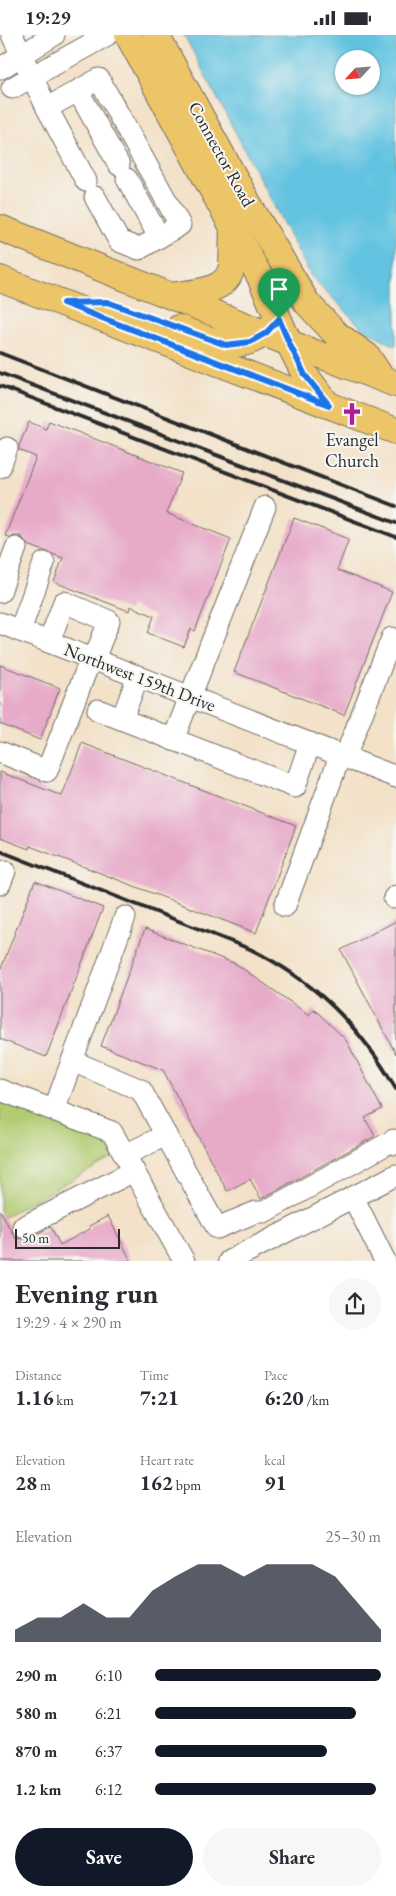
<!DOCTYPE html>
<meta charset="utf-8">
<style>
:root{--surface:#fff;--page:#f7f7f7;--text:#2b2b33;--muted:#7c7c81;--accent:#111827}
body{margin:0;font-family:"EB Garamond",serif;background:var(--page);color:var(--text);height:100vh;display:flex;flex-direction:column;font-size:19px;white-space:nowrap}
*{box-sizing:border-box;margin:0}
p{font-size:16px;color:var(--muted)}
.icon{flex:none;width:28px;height:28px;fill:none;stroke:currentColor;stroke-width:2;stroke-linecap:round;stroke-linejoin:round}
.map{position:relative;height:1226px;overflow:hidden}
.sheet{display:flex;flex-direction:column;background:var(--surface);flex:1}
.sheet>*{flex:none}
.needle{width:32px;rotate:244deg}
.tools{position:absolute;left:335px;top:15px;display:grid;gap:10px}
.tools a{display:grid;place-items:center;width:45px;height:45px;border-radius:50%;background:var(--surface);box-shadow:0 1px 4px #0004;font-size:25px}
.scale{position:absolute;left:15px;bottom:12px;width:105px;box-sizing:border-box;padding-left:5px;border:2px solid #2b2b2b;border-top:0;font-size:14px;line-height:18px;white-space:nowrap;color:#2b2b2b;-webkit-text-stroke:4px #f6f6f2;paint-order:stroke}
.pin{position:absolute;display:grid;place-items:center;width:42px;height:42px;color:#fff;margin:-51px -21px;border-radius:50% 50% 50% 0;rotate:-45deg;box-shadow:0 0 5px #0007}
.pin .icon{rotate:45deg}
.round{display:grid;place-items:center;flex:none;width:52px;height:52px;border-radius:26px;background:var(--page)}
.head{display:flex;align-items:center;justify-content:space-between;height:85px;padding:0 15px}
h1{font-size:28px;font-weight:700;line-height:38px}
.figures{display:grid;grid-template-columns:repeat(3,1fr);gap:8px;height:85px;padding:5px 15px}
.figures div{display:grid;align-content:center}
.figures b{font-size:21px;font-weight:700}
.figures small{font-size:14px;font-weight:400}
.figures p{font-size:14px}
.chart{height:140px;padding:10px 15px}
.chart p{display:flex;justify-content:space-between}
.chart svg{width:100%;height:90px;margin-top:5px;fill:var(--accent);opacity:.7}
.button{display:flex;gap:10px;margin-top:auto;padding:10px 15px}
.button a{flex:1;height:58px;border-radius:30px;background:var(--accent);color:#fff;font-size:20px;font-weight:700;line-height:58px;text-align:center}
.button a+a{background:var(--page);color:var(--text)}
ul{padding:0 15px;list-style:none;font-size:16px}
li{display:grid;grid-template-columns:80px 60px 1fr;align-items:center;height:38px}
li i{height:12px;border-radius:6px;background:var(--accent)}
.status{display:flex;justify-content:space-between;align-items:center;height:35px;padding:0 25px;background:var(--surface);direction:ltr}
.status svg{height:14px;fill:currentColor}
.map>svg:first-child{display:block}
</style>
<div class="status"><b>19:29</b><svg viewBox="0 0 49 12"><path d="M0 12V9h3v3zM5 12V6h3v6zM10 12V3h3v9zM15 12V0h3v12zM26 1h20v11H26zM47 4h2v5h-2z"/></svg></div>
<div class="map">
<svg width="396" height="1226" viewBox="0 0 396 1226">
<rect width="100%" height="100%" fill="#f6f6f2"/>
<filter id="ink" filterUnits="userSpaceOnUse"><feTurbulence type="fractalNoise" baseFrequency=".02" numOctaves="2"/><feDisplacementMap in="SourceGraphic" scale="10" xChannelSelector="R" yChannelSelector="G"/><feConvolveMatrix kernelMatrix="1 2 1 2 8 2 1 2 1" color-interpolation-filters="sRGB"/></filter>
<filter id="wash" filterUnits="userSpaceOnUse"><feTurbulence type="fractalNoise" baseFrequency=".0096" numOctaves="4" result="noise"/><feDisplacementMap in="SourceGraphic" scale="20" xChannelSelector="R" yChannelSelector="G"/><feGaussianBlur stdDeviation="1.12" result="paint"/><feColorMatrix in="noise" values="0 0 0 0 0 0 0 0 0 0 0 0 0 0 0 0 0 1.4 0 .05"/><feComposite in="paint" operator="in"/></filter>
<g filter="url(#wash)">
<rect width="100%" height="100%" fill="#f3e1c8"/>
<path fill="#b2cc72" stroke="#6e7c4e" d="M0,1067L104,1105L114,1122L0,1184Z"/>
<path fill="#62c3e0" stroke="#467786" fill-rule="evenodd" d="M184,0H396V310H393L361,292L311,241ZM344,24H371V51H344Z"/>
<g id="blocks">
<g fill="#e7aac9">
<path d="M49,386L182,438L166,478L231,504L195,596L191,594L184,612L148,598L154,581L130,571L129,576L54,547L63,523L28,510L21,501H14L10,502L5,501L36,422L19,415V411L29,387L46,394Z"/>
<path d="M294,483L349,504L337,535L392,557L344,680L234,637Z"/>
<path d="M0,630L60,653L40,705L0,689Z"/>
<path d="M82,708L296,791L256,898L30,811L29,814L0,803V737L62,761Z"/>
<path d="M35,846L103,873L46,1022L0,1004V936Z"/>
<path d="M396,886V1019L341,915Z"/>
<path d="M145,894L236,929L309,980L314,974L346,1005L382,1074L365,1083L375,1101L261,1164L250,1144L227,1156L163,1035L101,1011Z"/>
<path d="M0,1175L15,1203L22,1204L28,1203L51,1192L60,1210L90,1194L89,1191L108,1181L131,1226H0Z"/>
</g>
</g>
</g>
<g filter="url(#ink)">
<use href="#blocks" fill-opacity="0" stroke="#716b62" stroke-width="1"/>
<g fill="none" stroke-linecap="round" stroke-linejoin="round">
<defs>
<g id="minor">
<path d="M12,0L47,73L86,146"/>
<path d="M1,33L54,0"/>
<path d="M12,53L107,0"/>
<path d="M78,56L119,130"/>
<path d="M47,73L99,44L180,190L139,214L119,206L95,162"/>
<path d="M127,144L159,202"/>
<path d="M0,432L7,413"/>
<path d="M0,557L16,513"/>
<path d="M0,588L396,742"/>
<path d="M20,596L44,528"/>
<path d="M49,607L64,567L109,586L94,624"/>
<path d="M98,675L295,752L310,708"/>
<path d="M122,684L138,641"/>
<path d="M173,705L265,472"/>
<path d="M0,717L47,736L91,623"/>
<path d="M345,722L392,603"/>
<path d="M0,849L5,836"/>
<path d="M394,863L396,861"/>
<path d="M285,871L340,721"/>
<path d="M72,1026L141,1055L217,1193L256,1177H264L394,1105L396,1109"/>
<path d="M0,1055L112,1097L184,1226"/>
<path d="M54,1075L125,882"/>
<path d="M125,1120L166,1100"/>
<path d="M353,1162L385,1226"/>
<path d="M23,1192L134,1136"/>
<path d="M229,1226L396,1140"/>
</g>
<g id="major">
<path d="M128,0L260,242L289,308L305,340L328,370"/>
<path d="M156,0L252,175L307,268L336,299L367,321L379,339"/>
<path d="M0,193L289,308L396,349"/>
<path d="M0,244L396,396"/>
<path d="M172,261C193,257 230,258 232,229C233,218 232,205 233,194"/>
<path d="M179,293C213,306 241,322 272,291"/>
</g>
</defs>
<use href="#minor" stroke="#716b62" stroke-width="23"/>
<use href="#major" stroke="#716b62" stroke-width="28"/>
<use href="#minor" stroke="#fff" stroke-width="21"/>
<use href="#major" stroke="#edc569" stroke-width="26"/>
<g stroke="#2b2b2b" stroke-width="4">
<path d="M0,318L396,471"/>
<path d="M0,338L396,488"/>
<path d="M0,351L396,502"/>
<path d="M0,816L250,914C315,946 360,991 396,1054"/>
</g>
</g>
</g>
<g fill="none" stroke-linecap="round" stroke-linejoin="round" filter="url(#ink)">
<defs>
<path id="route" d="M107,267L226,310L250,307L266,298L279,284L289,308L305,340L329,370L63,268Z"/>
</defs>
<use href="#route" stroke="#fff" stroke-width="10"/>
<use href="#route" stroke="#1a73e8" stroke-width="6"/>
</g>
<defs>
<symbol id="church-bare" viewBox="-9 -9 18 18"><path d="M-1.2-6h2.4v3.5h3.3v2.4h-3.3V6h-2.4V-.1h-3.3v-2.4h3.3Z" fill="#b5179e" stroke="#f6f6f2" stroke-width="2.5" paint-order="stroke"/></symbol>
</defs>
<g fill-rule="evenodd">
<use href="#church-bare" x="336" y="363" width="32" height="32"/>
</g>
<g text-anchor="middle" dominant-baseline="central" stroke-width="4" stroke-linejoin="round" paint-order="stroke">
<g font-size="18" fill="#2b2b2b" stroke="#f6f6f2">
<text transform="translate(222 119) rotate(61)">Connector Road</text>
<text transform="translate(140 642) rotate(21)">Northwest 159th Drive</text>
</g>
<g font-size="18" fill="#2b2b2b" stroke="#f6f6f2">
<text x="352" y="404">Evangel<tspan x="352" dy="21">Church</tspan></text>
</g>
</g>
</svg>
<div class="tools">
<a><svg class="needle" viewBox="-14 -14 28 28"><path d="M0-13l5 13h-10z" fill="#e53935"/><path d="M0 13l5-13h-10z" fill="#7c7c81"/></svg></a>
</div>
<div class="scale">50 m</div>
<div class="pin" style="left:279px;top:284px;background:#1e9e55"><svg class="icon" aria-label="arrive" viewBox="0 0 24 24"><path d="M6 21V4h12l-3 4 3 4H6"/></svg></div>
</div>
<section class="sheet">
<div class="head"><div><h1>Evening run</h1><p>19:29 · 4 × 290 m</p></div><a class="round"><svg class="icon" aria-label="share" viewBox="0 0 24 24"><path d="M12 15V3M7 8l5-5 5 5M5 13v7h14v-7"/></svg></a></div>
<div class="figures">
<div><p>Distance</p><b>1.16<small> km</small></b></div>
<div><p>Time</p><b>7:21</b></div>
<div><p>Pace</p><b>6:20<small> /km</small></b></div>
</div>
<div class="figures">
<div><p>Elevation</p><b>28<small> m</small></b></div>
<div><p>Heart rate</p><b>162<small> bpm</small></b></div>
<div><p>kcal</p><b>91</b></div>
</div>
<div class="chart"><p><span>Elevation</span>25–30 m</p>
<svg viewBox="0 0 160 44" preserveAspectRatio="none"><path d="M0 44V38L10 32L20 32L30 25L40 32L50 32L60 19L70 12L80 6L90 6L100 12L110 6L120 6L130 6L140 12L150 25L160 38V44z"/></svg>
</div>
<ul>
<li><b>290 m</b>6:10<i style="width:100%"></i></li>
<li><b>580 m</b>6:21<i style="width:89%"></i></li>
<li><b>870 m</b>6:37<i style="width:76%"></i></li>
<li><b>1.2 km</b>6:12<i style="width:98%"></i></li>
</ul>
<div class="button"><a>Save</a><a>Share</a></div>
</section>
